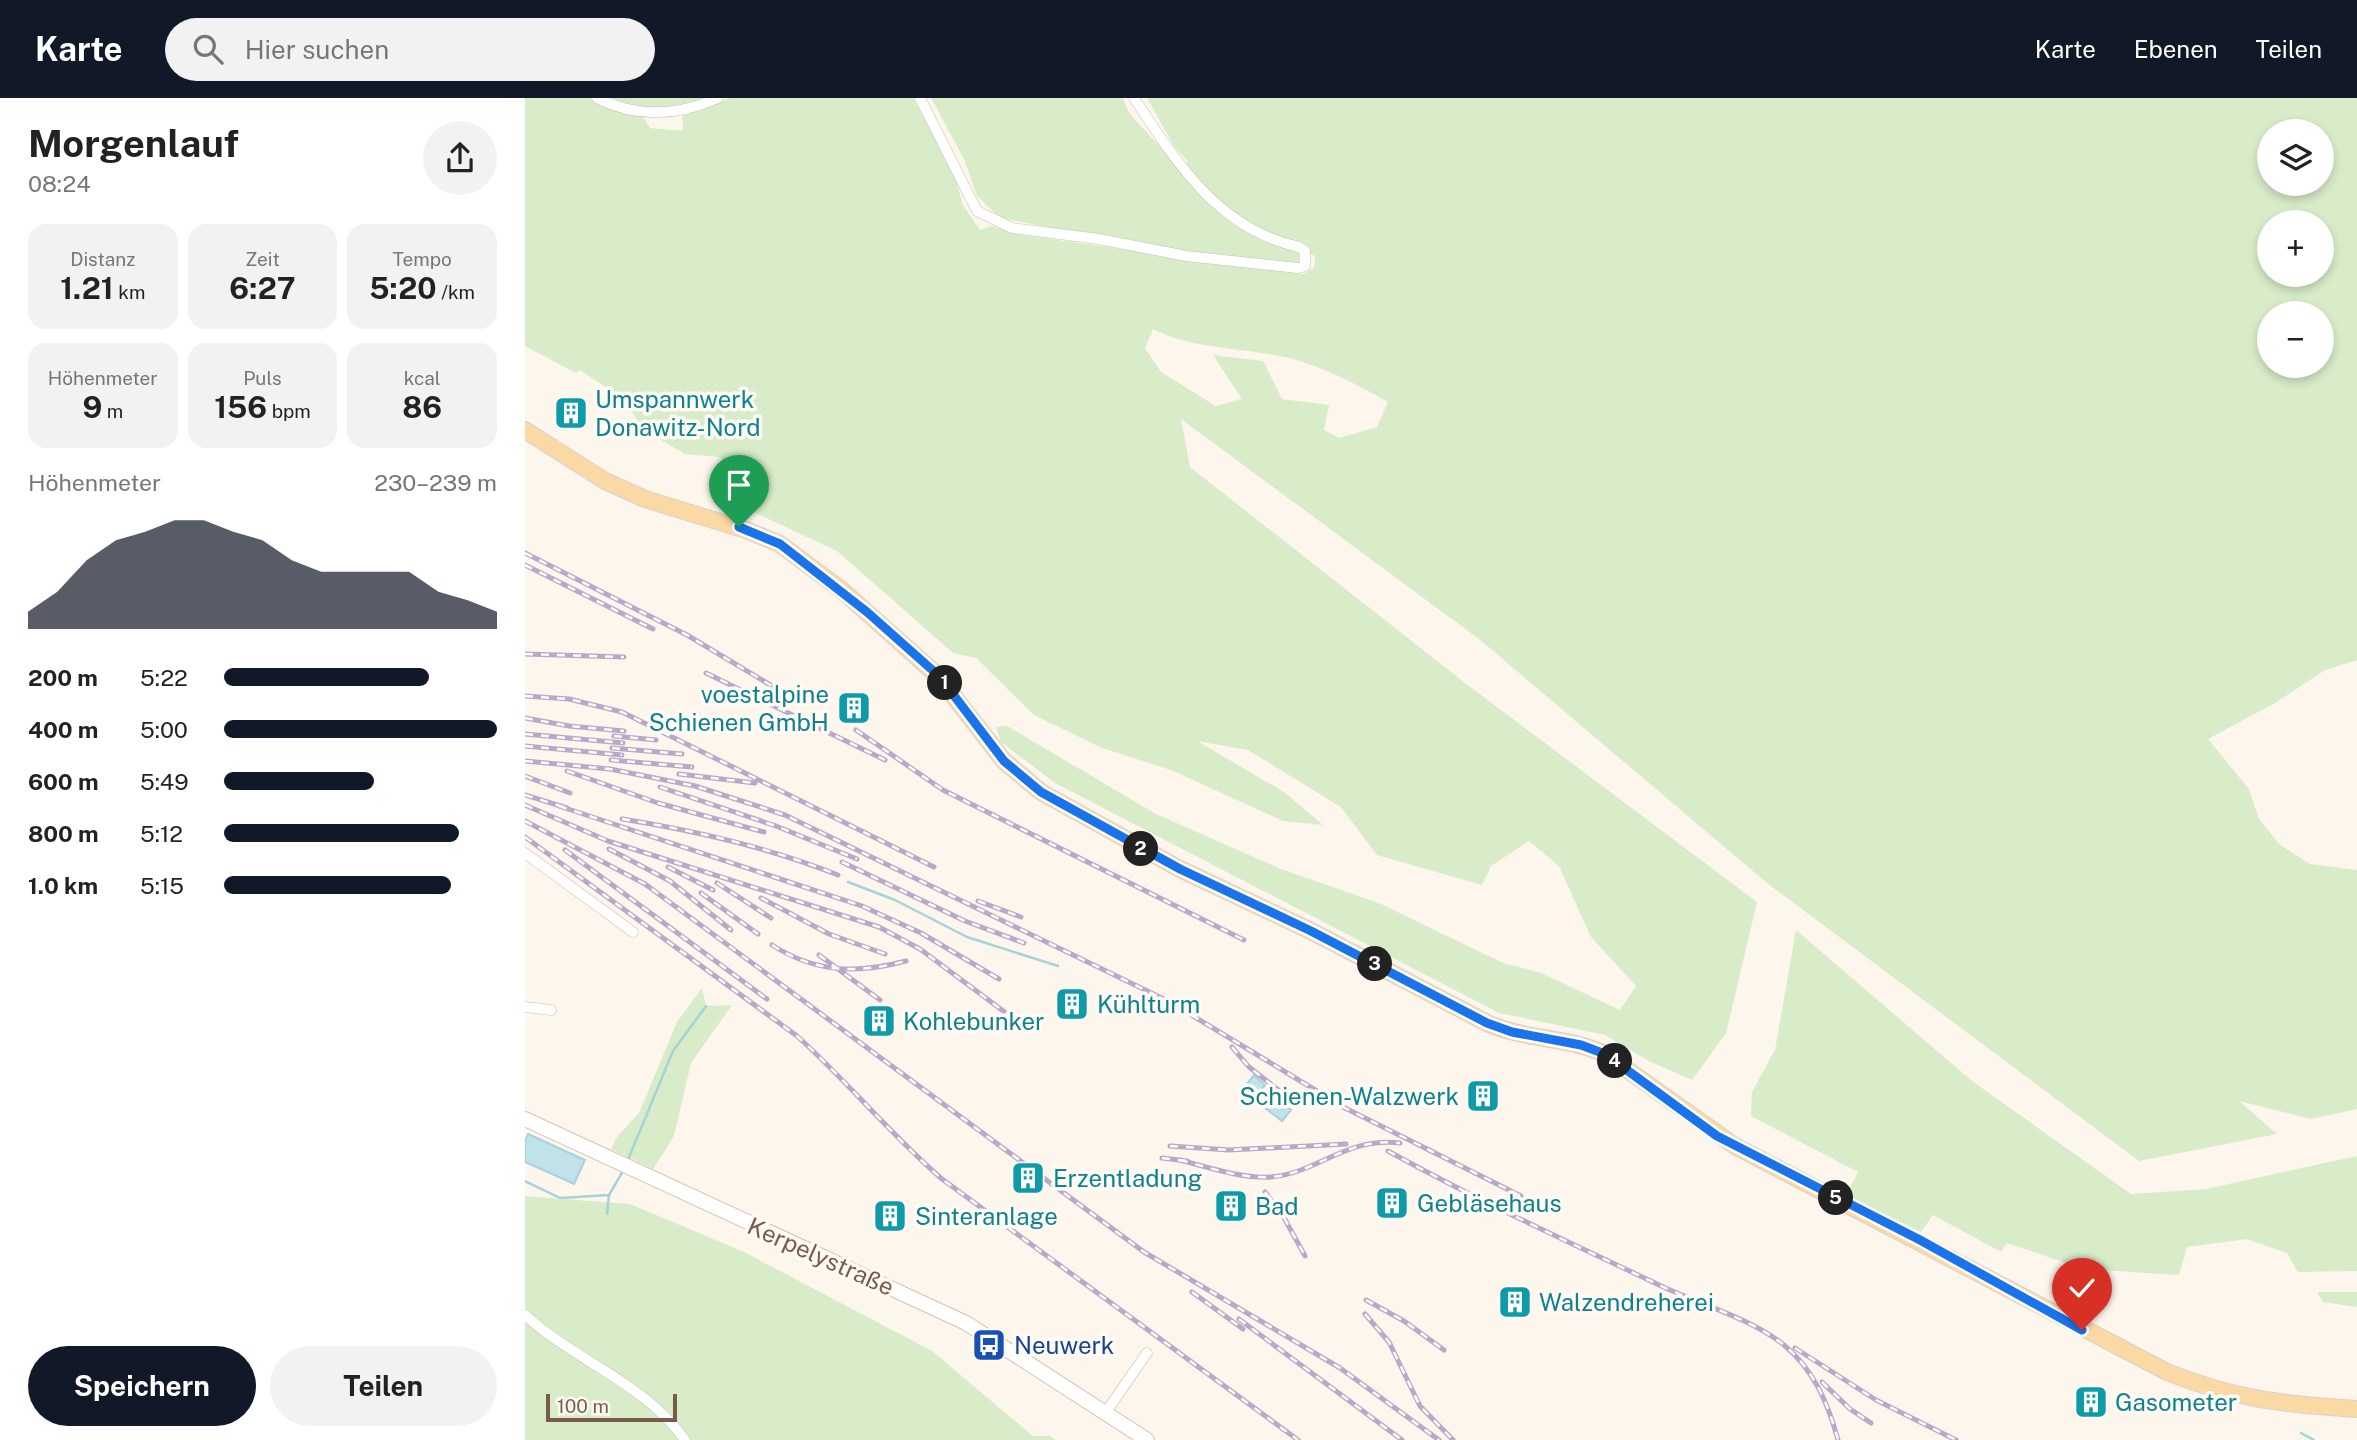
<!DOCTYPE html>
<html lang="de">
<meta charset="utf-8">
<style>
:root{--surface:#fff;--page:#f2f2f2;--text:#222;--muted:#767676;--accent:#111827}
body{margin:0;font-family:"Public Sans",sans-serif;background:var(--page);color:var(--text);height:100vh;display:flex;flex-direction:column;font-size:26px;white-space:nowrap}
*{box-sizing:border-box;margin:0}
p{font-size:23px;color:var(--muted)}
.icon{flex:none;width:38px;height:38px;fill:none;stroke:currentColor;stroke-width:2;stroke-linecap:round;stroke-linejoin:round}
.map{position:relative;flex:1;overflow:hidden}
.drawer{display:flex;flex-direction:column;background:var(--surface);width:525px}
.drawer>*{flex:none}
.tools{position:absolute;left:1732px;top:21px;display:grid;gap:14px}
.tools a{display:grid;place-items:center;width:77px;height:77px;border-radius:50%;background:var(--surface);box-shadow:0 4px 10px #0003;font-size:35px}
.scale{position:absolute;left:21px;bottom:18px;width:131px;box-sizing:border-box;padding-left:7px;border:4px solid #7a5c4d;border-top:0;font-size:19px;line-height:24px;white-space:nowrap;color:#7a5c4d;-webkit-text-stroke:5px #fffaf3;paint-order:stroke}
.pin{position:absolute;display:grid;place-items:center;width:60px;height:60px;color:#fff;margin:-72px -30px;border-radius:50% 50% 50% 0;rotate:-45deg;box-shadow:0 0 7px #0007}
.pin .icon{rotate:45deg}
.km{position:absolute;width:35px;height:35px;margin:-18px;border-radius:50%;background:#222;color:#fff;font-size:19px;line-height:35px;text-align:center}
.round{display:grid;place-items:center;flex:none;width:74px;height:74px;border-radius:37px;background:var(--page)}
.overview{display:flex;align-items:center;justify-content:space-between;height:119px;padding:0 28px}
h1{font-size:38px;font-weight:700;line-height:52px}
.metrics{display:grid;grid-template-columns:repeat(3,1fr);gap:10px;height:119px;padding:7px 28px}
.metrics div{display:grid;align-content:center;border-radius:18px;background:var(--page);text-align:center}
.metrics b{font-size:30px;font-weight:700}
.metrics small{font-size:19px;font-weight:400}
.metrics p{font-size:19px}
.chart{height:196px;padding:14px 28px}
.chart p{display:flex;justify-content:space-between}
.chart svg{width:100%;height:126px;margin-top:7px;fill:var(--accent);opacity:.7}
.action{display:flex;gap:14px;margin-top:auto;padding:14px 28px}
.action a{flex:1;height:80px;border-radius:42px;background:var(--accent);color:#fff;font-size:28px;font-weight:700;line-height:80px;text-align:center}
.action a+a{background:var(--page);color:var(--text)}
ul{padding:0 28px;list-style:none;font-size:23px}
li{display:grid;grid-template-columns:112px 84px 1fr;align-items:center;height:52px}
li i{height:18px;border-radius:9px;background:var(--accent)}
header{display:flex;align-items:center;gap:42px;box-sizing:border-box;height:98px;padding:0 35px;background:var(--accent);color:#fff}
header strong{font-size:33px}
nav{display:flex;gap:38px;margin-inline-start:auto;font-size:24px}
.search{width:490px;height:63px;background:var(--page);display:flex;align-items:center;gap:18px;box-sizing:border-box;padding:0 24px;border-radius:38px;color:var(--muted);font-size:26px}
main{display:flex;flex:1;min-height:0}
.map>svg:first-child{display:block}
</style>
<header>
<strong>Karte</strong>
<div class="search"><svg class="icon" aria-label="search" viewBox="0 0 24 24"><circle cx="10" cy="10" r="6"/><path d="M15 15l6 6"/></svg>Hier suchen</div>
<nav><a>Karte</a><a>Ebenen</a><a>Teilen</a></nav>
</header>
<main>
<section class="drawer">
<div class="overview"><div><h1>Morgenlauf</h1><p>08:24</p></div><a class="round"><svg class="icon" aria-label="share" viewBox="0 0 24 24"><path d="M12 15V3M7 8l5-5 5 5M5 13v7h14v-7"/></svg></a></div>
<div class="metrics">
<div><p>Distanz</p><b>1.21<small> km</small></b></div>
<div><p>Zeit</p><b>6:27</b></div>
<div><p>Tempo</p><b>5:20<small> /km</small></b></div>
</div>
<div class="metrics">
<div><p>Höhenmeter</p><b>9<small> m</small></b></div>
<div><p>Puls</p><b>156<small> bpm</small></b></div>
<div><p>kcal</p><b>86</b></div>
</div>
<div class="chart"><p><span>Höhenmeter</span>230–239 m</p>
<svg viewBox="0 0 160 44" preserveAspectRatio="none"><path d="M0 44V38L10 31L20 20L30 13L40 10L50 6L60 6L70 10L80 13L90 20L100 24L110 24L120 24L130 24L140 31L150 34L160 38V44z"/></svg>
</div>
<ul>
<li><b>200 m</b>5:22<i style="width:75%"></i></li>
<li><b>400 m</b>5:00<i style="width:100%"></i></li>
<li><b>600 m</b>5:49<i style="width:55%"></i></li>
<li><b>800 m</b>5:12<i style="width:86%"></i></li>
<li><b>1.0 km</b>5:15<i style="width:83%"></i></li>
</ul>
<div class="action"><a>Speichern</a><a>Teilen</a></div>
</section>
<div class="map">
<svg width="1832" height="1342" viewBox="0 0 1832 1342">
<rect width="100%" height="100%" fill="#fdf6ec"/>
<g fill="#d8ecc9" fill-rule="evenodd">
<path d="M0,0H184L142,10H83L117,18L125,30L158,33L157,15L176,12L205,0H388L428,72L438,107L455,132L467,128L497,137L778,176L789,170L790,158L751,141L695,106L660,66L663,63L650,50L622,0H1832V562L1800,572L1750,605L1683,641L1724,691L1734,721L1755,747L1785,766L1832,772V1011L1786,1021L1714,1003L1752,1036L1614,1063L1242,785L954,541L656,321L665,369L940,585L1232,804L1201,935L1167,982L1124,963L1080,937L974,915L530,685L476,644L471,629L482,628L631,716L756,771L856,806L978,865L1016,875L1095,912L1111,888L1066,839L1034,768L1004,743L966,768L957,787L852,757L816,709L723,652L672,643L759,694L798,727L758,723L646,672L577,650L509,617L451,560L428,555L312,453L226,413L195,359L160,356L122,334L94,298L55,272L51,275L0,248ZM1745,33H1797V86H1745ZM1745,124H1797V177H1745ZM1745,215H1797V268H1745ZM628,231C668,251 710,249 754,258C790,264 831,286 863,304L852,329L814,340L799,332L804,307L757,301L738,263L688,257L717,301L691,308L636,274L620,250Z"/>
<path d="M406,0H598L604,15L701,121L721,133L769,151L774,155V162L770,166L708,161L524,133L522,129L475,120L452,98L440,63Z"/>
<path d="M1271,832L1447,983L1606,1096L1681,1091L1832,1058V1173L1773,1174L1762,1155L1722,1141L1662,1149L1654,1177L1559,1171L1482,1145L1476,1154L1408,1117L1396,1134L1321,1098L1333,1074L1226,1018L1227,994L1250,952Z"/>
<path d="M177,890L181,908L207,907L166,965L149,1038L128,1071L86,1051L92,1039L114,1015L152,924Z"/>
<path d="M0,1098L105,1106L219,1154L407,1253L508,1338H525L531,1342H0Z"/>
<path d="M1792,1194H1832V1209L1798,1204Z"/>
</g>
<g fill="#bfe3e8" stroke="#a5d3da" stroke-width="2">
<path d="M729,977L740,987L728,1002L716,993Z"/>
<path d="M744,994L766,1012L757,1023L735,1006Z"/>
<path d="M3,1036L60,1062L49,1086L0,1064V1044Z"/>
</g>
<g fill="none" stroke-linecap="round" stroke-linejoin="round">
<g stroke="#a5d3da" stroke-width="2.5">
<path d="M323,784L370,802L442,839L533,868"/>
<path d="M102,1064L148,953L181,908"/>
<path d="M0,1083L35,1100L84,1097L98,1073"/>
<path d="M82,1116L84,1097"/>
<path d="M1776,1335L1789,1342"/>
</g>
<defs>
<g id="street">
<path d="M72,0C112,20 153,18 193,0"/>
<path d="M395,0L452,113L487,130L574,141L661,158L773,170L780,168V153L774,149C693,131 652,65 609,0"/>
<path d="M0,755L108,834"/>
<path d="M0,909L26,912"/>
<path d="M0,1217C50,1263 120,1285 160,1342"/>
<path d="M581,1314L622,1255"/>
</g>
<path id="secondary" d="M0,1021L441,1225L622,1342"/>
<path id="primary" d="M0,332L80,383L120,401L221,432L255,446L319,494L413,578L479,663L516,694L655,771L786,833L962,925C1000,942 1043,939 1080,956L1210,1048L1642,1274C1711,1302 1759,1306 1832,1311"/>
</defs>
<use href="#street" stroke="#d1beb0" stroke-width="11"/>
<use href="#secondary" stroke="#d6c0b0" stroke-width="16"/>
<use href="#primary" stroke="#dad1cd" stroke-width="18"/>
<use href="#street" stroke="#fff" stroke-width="10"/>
<use href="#secondary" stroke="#fff" stroke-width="14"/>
<use href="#primary" stroke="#fbd9a5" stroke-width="16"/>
<defs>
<g id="rail">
<path d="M0,455L162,537L267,600"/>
<path d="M0,467L128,531"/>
<path d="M0,556L99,559"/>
<path d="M181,575L360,662"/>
<path d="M0,598L44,601L97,614L409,769"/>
<path d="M0,620L44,628L99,633"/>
<path d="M331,632L418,692L719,842"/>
<path d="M0,636L98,645"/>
<path d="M89,638L131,642"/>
<path d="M0,648L97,657"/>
<path d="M87,650L157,656"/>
<path d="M86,662L167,669"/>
<path d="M0,663L85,671L170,688L260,717L645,904L820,1010L908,1054"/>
<path d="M42,673L133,705L239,734"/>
<path d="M154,676L230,685"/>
<path d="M0,678L45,695"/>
<path d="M135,689L251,728L332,761"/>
<path d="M0,697L42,710"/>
<path d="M0,707L83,743L354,829L395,851L489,921"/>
<path d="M34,708L337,808L396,835L474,881"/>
<path d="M97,721C172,733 243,749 313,777"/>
<path d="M0,723L120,786L619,1154L815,1270L914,1342"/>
<path d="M0,739L272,938C323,984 366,1037 417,1081L773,1342"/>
<path d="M84,751L145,783L206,832"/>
<path d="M40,752L242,901"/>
<path d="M317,764L440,823L499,845"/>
<path d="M143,769L188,792"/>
<path d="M192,785L246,820"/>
<path d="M176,795L233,836"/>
<path d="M236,800L304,836L360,856"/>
<path d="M453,803L496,819"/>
<path d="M247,847C291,875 332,876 381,863"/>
<path d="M294,857L355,902"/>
<path d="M707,949L724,969L770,1005"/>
<path d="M645,1048L704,1052L821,1046"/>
<path d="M902,1051L996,1098"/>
<path d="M863,1053C950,1101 1041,1143 1130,1185C1172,1206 1222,1218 1259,1247C1289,1272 1303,1305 1313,1342"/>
<path d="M637,1060L662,1063"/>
<path d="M655,1062C683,1069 716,1081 746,1079C793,1075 820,1039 875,1045"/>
<path d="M740,1094L757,1116L780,1158"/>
<path d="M667,1194L718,1231"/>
<path d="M841,1202L879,1223L919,1252"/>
<path d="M840,1216L864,1244L895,1308L928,1342"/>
<path d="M714,1221L877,1342"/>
<path d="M1270,1250L1351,1302L1431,1342"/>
<path d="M1297,1284L1325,1311L1346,1325"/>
</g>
</defs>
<use href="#rail" stroke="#b9a8c9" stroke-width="5"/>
<use href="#rail" stroke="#fffaf3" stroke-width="2.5" stroke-dasharray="8" stroke-linecap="butt"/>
</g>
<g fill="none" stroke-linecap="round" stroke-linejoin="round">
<defs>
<path id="route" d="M214,429L255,446L342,514L414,578L479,663L516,694L655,771L786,833L962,925L987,934L1056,947L1080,956L1192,1038L1395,1142L1557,1232"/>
</defs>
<use href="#route" stroke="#fff" stroke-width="14"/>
<use href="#route" stroke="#1a73e8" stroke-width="9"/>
</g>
<defs>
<symbol id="building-square" viewBox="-11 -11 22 22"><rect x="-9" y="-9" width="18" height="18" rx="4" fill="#0f9aa8" stroke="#fffaf3"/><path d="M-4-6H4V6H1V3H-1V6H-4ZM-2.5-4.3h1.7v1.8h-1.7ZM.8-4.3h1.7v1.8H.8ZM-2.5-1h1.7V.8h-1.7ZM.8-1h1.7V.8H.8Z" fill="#fff"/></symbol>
<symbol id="bus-square" viewBox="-11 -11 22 22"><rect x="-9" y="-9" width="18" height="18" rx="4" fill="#1a4fb4" stroke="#fffaf3"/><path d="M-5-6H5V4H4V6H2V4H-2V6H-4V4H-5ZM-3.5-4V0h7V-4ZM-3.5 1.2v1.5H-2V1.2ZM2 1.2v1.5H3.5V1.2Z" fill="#fff"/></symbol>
</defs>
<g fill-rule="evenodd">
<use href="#building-square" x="27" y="296" width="38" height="38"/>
<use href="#building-square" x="310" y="591" width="38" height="38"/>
<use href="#building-square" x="528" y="887" width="38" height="38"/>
<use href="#building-square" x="335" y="904" width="38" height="38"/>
<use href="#building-square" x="939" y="979" width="38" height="38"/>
<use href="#building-square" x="484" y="1061" width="38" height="38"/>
<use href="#building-square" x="848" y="1086" width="38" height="38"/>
<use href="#building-square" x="687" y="1089" width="38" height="38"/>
<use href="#building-square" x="346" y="1099" width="38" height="38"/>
<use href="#building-square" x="971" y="1185" width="38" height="38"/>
<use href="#bus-square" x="445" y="1228" width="38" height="38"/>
<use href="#building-square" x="1547" y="1285" width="38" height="38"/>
</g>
<g text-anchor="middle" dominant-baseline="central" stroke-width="7" stroke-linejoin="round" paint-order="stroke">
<g font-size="24" fill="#0d838f" stroke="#fffaf3" text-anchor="start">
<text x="70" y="301">Umspannwerk<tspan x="70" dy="28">Donawitz-Nord</tspan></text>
<text x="304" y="596" text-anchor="end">voestalpine<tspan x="304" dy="28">Schienen GmbH</tspan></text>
<text x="572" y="906">Kühlturm</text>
<text x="378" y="923">Kohlebunker</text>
<text x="934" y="998" text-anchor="end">Schienen-Walzwerk</text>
<text x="528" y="1080">Erzentladung</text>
<text x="892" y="1105">Gebläsehaus</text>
<text x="730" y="1108">Bad</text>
<text x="390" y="1118">Sinteranlage</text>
<text x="1014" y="1204">Walzendreherei</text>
<text x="1590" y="1304">Gasometer</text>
</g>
<g font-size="24" fill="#7a5c4d" stroke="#fffaf3">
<text transform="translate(296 1158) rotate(24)">Kerpelystraße</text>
</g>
<g font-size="24" fill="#164399" stroke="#fffaf3" text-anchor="start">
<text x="489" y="1247">Neuwerk</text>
</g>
</g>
</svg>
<div class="tools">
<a><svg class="icon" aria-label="layers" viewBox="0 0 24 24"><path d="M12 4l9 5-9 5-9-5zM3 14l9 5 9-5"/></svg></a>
<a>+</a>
<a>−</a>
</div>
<div class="scale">100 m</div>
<div class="pin" style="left:214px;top:429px;background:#1e9e55"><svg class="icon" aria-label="arrive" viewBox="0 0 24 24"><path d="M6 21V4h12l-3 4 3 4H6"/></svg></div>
<div class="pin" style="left:1557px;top:1232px;background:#d93025"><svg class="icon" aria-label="check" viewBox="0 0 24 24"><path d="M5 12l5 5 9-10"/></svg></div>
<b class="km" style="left:420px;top:585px">1</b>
<b class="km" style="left:616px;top:751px">2</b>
<b class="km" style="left:850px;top:866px">3</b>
<b class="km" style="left:1090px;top:963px">4</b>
<b class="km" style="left:1311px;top:1100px">5</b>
</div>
</main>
